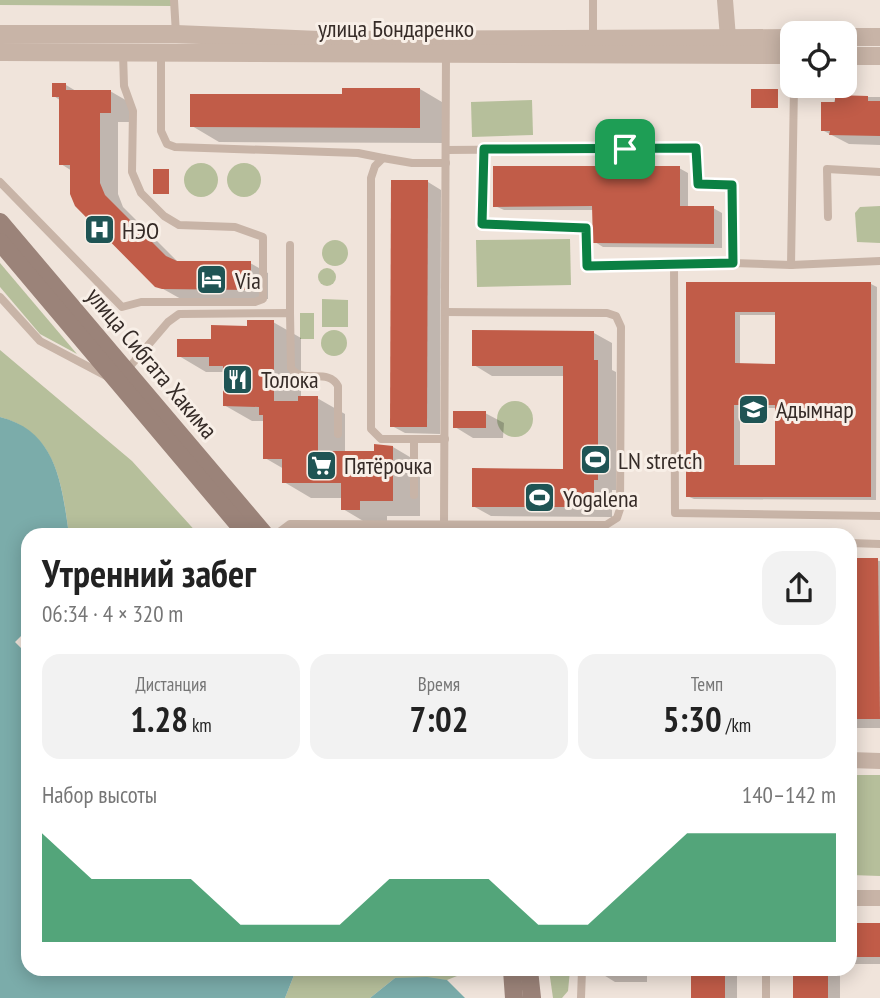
<!DOCTYPE html>
<html lang="ru">
<meta charset="utf-8">
<style>
:root{--surface:#fff;--page:#f2f2f2;--text:#222;--muted:#767676;--accent:#0b8043}
body{margin:0;font-family:"PT Sans Narrow",sans-serif;background:var(--page);color:var(--text);height:100vh;display:flex;flex-direction:column;font-size:26px;white-space:nowrap}
*{box-sizing:border-box;margin:0}
p{font-size:23px;color:var(--muted)}
.icon{flex:none;width:38px;height:38px;fill:none;stroke:currentColor;stroke-width:2;stroke-linecap:round;stroke-linejoin:round}
.map{position:relative;flex:1;overflow:hidden}
.drawer{position:absolute;left:21px;top:528px;width:836px;height:448px;display:flex;flex-direction:column;background:var(--surface);border-radius:21px;box-shadow:0 4px 18px #0003}
.drawer>*{flex:none}
.tools{position:absolute;left:780px;top:21px;display:grid;gap:14px}
.tools a{display:grid;place-items:center;width:77px;height:77px;border-radius:14px;background:var(--surface);box-shadow:0 4px 18px #0003;font-size:35px}
.pin{position:absolute;display:grid;place-items:center;width:60px;height:60px;color:#fff;margin:-30px;border-radius:14px;box-shadow:0 4px 10px #0006}
.round{display:grid;place-items:center;flex:none;width:74px;height:74px;border-radius:21px;background:var(--page)}
.head{display:flex;align-items:center;justify-content:space-between;height:119px;padding:0 21px}
h1{font-size:38px;font-weight:700;line-height:52px}
.figures{display:grid;grid-template-columns:repeat(3,1fr);gap:10px;height:119px;padding:7px 21px}
.figures div{display:grid;align-content:center;border-radius:18px;background:var(--page);text-align:center}
.figures b{font-size:35px;font-weight:700}
.figures small{font-size:19px;font-weight:400}
.figures p{font-size:19px}
.chart{height:196px;padding:14px 21px}
.chart p{display:flex;justify-content:space-between}
.chart svg{width:100%;height:126px;margin-top:7px;fill:var(--accent);opacity:.7}
.map>svg:first-child{display:block}
</style>
<div class="map">
<svg width="880" height="998" viewBox="0 0 880 998">
<rect width="100%" height="100%" fill="#f0e4db"/>
<g fill="#b6bf9b">
<path d="M0,0H171V6L0,5Z"/>
<path d="M532,100L533,135L472,137L471,102Z"/>
<circle cx="244" cy="180" r="17"/>
<circle cx="201" cy="180" r="17"/>
<path d="M880,206V243L857,242L855,213L860,207Z"/>
<path d="M570,239L571,285L477,287L476,240Z"/>
<circle cx="335" cy="253" r="13"/>
<path d="M0,263L77,354L40,334L0,287Z"/>
<circle cx="327" cy="277" r="9"/>
<path d="M322,299L348,300V327H322Z"/>
<rect x="300" y="313" width="14" height="26"/>
<circle cx="334" cy="343" r="13"/>
<path d="M0,350L132,461L199,535H69C62,484 57,433 0,417Z"/>
<circle cx="515" cy="419" r="18"/>
<path d="M851,775H880V876L851,875Z"/>
<path d="M296,970H472L447,980L395,978L370,998H285Z"/>
<path d="M549,970H570L568,991L562,998H553Z"/>
</g>
<g fill="#7bacaa">
<path d="M0,417C57,431 62,485 69,535L28,536V629L15,642L28,655V970H296L285,998H0Z"/>
<path d="M427,977L447,980L465,998H370L395,978Z"/>
</g>
<g fill="#0003" fill-rule="evenodd">
<path d="M66,85L76,91H110L129,102V122H118V194L123,207L178,262L250,263L268,273V299H181L156,285L72,171L61,164V101L54,96Z"/>
<path d="M420,89L447,105V143L219,142L192,126L344,96Z"/>
<path d="M836,97H880V145L849,144L822,130Z"/>
<path d="M679,168L688,173V208H713L722,213V248L603,247L595,242L594,210H504L495,206Z"/>
<path d="M428,182L441,190L440,434L405,433L392,426Z"/>
<path d="M688,284H871L877,287L876,500L694,499L687,496ZM740,315H777V365H740ZM740,408H777V467H740Z"/>
<path d="M273,322L301,338V398H317L345,414V453H376L393,447L420,463V516H387V525H370L343,509V498H311L284,482V469L265,458V421H252L224,405V372H206L179,356L248,327Z"/>
<path d="M594,333L612,343V370L616,372V490H612V517L491,516L473,506L564,470L565,376H492L474,365Z"/>
<path d="M485,413L504,423L503,438H473L455,427Z"/>
<path d="M850,559L880,561V728H850Z"/>
<rect x="850" y="925" width="30" height="39"/>
<path d="M602,970H647V982H615L602,974Z"/>
<rect x="692" y="970" width="45" height="28"/>
<rect x="795" y="970" width="45" height="28"/>
</g>
<g fill="#c15c48" fill-rule="evenodd">
<path d="M52,83H66V90H111V113H100V183L105,195L166,256L177,261H251V290L162,289L155,287L75,206L70,194V165H59V97H52Z"/>
<path d="M342,88H420V128L190,127V94H342Z"/>
<rect x="751" y="89" width="27" height="19"/>
<path d="M835,95L868,96V101H880V136L829,135L830,131H821V102H835Z"/>
<path d="M493,166H680V206H714V244L593,243L592,206L493,207Z"/>
<rect x="153" y="169" width="16" height="25"/>
<path d="M391,180H428L427,427H390Z"/>
<path d="M686,282H871V497H686ZM735,312H775V364L735,363ZM734,405H775V465H734Z"/>
<path d="M247,320H274V401H298V396H318V451H374V444L393,446V501H360V510H341V483H282V459H263V415H259V407L223,406V366H209V357H177V339H211V325L247,326Z"/>
<path d="M472,330L594,331V360H598V480H594V507H472V468L563,469V366H472Z"/>
<rect x="453" y="411" width="33" height="17"/>
<path d="M850,558H878L880,719H850Z"/>
<rect x="850" y="923" width="30" height="34"/>
<rect x="691" y="970" width="34" height="28"/>
<rect x="793" y="970" width="35" height="28"/>
</g>
<g fill="none" stroke-linecap="round" stroke-linejoin="round">
<g stroke="#c8b4a7" stroke-width="8">
<path d="M174,0L176,34"/>
<path d="M593,0V38"/>
<path d="M161,53V131L167,144L175,147L358,153L383,158"/>
<path d="M794,86L791,265L880,261"/>
<path d="M484,149L482,224L586,228L587,266L733,263"/>
<path d="M446,150L696,148L698,184L732,185L733,263L791,265"/>
<path d="M0,182L122,307L141,302H255L263,299V237L235,227L179,225L164,216L141,193L132,172L133,111L124,86L123,53"/>
<path d="M828,217L827,169L880,172"/>
<path d="M674,264L675,513L880,516"/>
<path d="M0,297L40,341L108,377"/>
<path d="M290,313V245"/>
<path d="M126,371L168,322L179,314L290,313L291,368C303,385 328,367 338,386V434"/>
<path d="M414,439V495"/>
<path d="M445,439H381L371,429V178L375,166L383,158L412,163H446"/>
<path d="M444,525L446,53"/>
<path d="M274,536L290,524L606,525L617,518L620,509L621,327L616,316L607,313L445,312"/>
<path d="M850,543L880,544"/>
<path d="M581,998L582,970"/>
<path d="M766,998V970"/>
</g>
<g stroke="#c8b4a7" stroke-width="16">
<path d="M725,0L729,50"/>
<path d="M850,760L880,761"/>
<path d="M850,898H880"/>
</g>
<g stroke="#c8b4a7" stroke-width="18">
<path d="M0,34H176L319,40L793,38"/>
<path d="M845,37H880"/>
<path d="M0,52L793,55"/>
<path d="M845,56H880"/>
</g>
<g stroke="#9b8379" stroke-width="18">
<path d="M0,222L266,536"/>
<path d="M0,242L248,536"/>
<path d="M512,970L514,998"/>
<path d="M529,970L532,998"/>
</g>
</g>
<g fill="none" stroke-linecap="round" stroke-linejoin="round">
<defs>
<path id="route" d="M696,148L698,184L732,185L733,263L587,266L586,228L482,224L484,149Z"/>
</defs>
<use href="#route" stroke="#fff" stroke-width="14"/>
<use href="#route" stroke="#0b8043" stroke-width="9"/>
</g>
<defs>
<symbol id="hospital-square" viewBox="-11 -11 22 22"><rect x="-9" y="-9" width="18" height="18" rx="4" fill="#1f5454" stroke="#f8efe7"/><path d="M-5-5h3v3.5h4V-5h3V5h-3V1.5h-4V5h-3Z" fill="#fff"/></symbol>
<symbol id="hotel-square" viewBox="-11 -11 22 22"><rect x="-9" y="-9" width="18" height="18" rx="4" fill="#1f5454" stroke="#f8efe7"/><path d="M-6-4.5h1.5V1H6V5H4.5V3h-9V5H-6ZM-4 0a1.8 1.8 0 1 1 3.6 0ZM.5 0V-2.5h3Q6-2.5 6 0Z" fill="#fff"/></symbol>
<symbol id="restaurant-square" viewBox="-11 -11 22 22"><rect x="-9" y="-9" width="18" height="18" rx="4" fill="#1f5454" stroke="#f8efe7"/><path d="M-5-6h1v4h1v-4h1v4h1v-4h1v5L-1.5 .5V6h-2V.5L-5-1ZM5-6V6H3V1.5H1.5Q1.5-4 5-6Z" fill="#fff"/></symbol>
<symbol id="school-square" viewBox="-11 -11 22 22"><rect x="-9" y="-9" width="18" height="18" rx="4" fill="#1f5454" stroke="#f8efe7"/><path d="M0-5L7-2L0 1L-7-2ZM-4 1L0 2.5L4 1V4Q0 6-4 4Z" fill="#fff"/></symbol>
<symbol id="stadium-square" viewBox="-11 -11 22 22"><rect x="-9" y="-9" width="18" height="18" rx="4" fill="#1f5454" stroke="#f8efe7"/><path d="M0-5a6.5 5 0 1 0 0 10a6.5 5 0 1 0 0-10ZM-3.5-1.8h7v3.6h-7Z" fill="#fff"/></symbol>
<symbol id="supermarket-square" viewBox="-11 -11 22 22"><rect x="-9" y="-9" width="18" height="18" rx="4" fill="#1f5454" stroke="#f8efe7"/><path d="M-6-5.5h2.5l.6 2H6L4.5 2H-2.5L-4.4-4H-6ZM-1.5 3.2a1.3 1.3 0 1 0 .1 0ZM3 3.2a1.3 1.3 0 1 0 .1 0Z" fill="#fff"/></symbol>
</defs>
<g fill-rule="evenodd">
<use href="#hospital-square" x="82" y="212" width="35" height="35"/>
<use href="#hotel-square" x="194" y="262" width="35" height="35"/>
<use href="#restaurant-square" x="220" y="362" width="35" height="35"/>
<use href="#school-square" x="736" y="392" width="35" height="35"/>
<use href="#stadium-square" x="578" y="442" width="35" height="35"/>
<use href="#supermarket-square" x="304" y="448" width="35" height="35"/>
<use href="#stadium-square" x="522" y="480" width="35" height="35"/>
</g>
<g text-anchor="middle" dominant-baseline="central" stroke-width="6" stroke-linejoin="round" paint-order="stroke">
<g font-size="24" fill="#352b27" stroke="#f8efe7">
<text x="396" y="28">улица Бондаренко</text>
<text transform="translate(152 363) rotate(50)">улица Сибгата Хакима</text>
</g>
<g font-size="24" fill="#352b27" stroke="#f8efe7" text-anchor="start">
<text x="122" y="230">НЭО</text>
<text x="235" y="280">Via</text>
<text x="261" y="379">Толока</text>
<text x="776" y="409">Адымнар</text>
<text x="618" y="460">LN stretch</text>
<text x="344" y="465">Пятёрочка</text>
<text x="563" y="498">Yogalena</text>
</g>
</g>
</svg>
<div class="tools">
<a><svg class="icon" aria-label="locate" viewBox="0 0 24 24"><circle cx="12" cy="12" r="6"/><path d="M12 2v4M12 18v4M2 12h4M18 12h4"/></svg></a>
</div>
<div class="pin" style="left:625px;top:149px;background:#1e9e55"><svg class="icon" aria-label="arrive" viewBox="0 0 24 24"><path d="M6 21V4h12l-3 4 3 4H6"/></svg></div>
<section class="drawer">
<div class="head"><div><h1>Утренний забег</h1><p>06:34 · 4 × 320 m</p></div><a class="round"><svg class="icon" aria-label="share" viewBox="0 0 24 24"><path d="M12 15V3M7 8l5-5 5 5M5 13v7h14v-7"/></svg></a></div>
<div class="figures">
<div><p>Дистанция</p><b>1.28<small> km</small></b></div>
<div><p>Время</p><b>7:02</b></div>
<div><p>Темп</p><b>5:30<small> /km</small></b></div>
</div>
<div class="chart"><p><span>Набор высоты</span>140–142 m</p>
<svg viewBox="0 0 160 44" preserveAspectRatio="none"><path d="M0 44V6L10 22L20 22L30 22L40 38L50 38L60 38L70 22L80 22L90 22L100 38L110 38L120 22L130 6L140 6L150 6L160 6V44z"/></svg>
</div>
</section>
</div>
